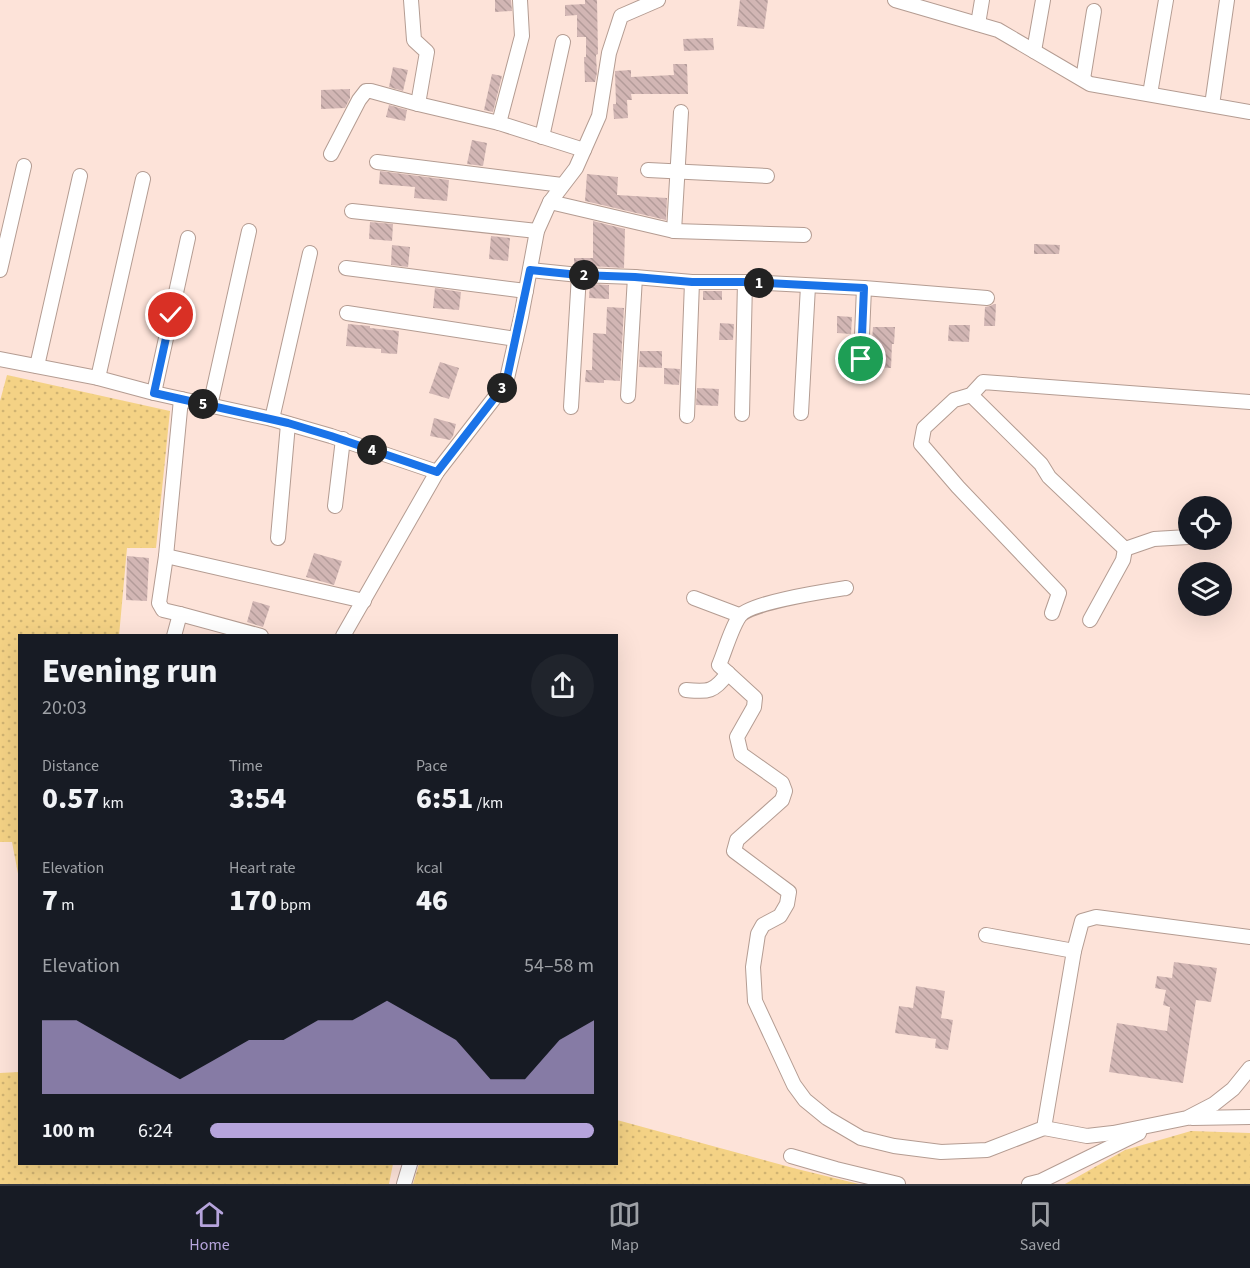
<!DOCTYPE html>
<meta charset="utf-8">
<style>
:root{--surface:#171b24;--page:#20242c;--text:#f1f3f6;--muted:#9ea1a6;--line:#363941;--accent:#b6a4dc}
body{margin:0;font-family:"Source Sans 3",sans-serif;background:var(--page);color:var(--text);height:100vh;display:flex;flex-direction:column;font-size:22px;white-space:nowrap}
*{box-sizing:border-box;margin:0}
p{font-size:20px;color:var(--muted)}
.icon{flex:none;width:33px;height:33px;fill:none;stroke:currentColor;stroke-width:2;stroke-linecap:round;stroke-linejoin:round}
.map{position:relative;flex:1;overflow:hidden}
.sheet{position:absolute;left:18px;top:634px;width:600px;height:531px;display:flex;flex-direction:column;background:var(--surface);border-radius:0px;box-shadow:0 6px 24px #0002}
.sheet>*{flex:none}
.buttons{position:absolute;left:1178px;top:496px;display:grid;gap:12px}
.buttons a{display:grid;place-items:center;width:54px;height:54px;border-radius:50%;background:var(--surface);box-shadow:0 6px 24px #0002;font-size:30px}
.pin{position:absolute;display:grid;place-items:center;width:51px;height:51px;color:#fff;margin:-26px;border:3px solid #fff;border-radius:50%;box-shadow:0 2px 6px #0007}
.km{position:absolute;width:30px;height:30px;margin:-15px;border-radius:50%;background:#222;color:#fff;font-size:16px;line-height:30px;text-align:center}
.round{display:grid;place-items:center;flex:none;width:63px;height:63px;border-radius:32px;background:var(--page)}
.headline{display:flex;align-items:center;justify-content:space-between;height:102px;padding:0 24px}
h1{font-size:33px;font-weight:800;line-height:45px}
.metrics{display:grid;grid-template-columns:repeat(3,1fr);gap:9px;height:102px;padding:6px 24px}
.metrics div{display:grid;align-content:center}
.metrics b{font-size:30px;font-weight:800}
.metrics small{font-size:16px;font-weight:400}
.metrics p{font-size:16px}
.chart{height:168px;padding:12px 24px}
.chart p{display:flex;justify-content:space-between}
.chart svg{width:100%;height:108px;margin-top:6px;fill:var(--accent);opacity:.7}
ul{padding:0 24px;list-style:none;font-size:20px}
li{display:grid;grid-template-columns:96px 72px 1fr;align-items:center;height:45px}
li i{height:15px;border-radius:8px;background:var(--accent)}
.tab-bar{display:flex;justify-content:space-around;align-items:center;height:84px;border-top:2px solid var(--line);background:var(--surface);font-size:16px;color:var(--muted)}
.tab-bar a{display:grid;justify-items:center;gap:3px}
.tab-bar .current{color:var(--accent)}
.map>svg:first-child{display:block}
</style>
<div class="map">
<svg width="1250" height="1184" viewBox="0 0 1250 1184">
<defs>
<pattern id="grass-dots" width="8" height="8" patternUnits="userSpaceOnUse" patternTransform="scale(1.5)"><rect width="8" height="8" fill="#f4d285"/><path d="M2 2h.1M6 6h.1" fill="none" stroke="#d0b372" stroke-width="1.8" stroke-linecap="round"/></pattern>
<pattern id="building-back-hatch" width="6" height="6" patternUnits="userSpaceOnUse" patternTransform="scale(1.5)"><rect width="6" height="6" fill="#d2b6b4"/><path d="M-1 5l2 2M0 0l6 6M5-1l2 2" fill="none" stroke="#b39b99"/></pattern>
</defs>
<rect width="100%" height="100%" fill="#fde3d9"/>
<g fill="url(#grass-dots)">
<path d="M7,375L170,411L156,548H127L119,636H20L19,879L12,842H0V401Z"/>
<path d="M19,1072L20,1164H393L389,1184H0V1073Z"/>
<path d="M617,1120L797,1169L859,1184H413L419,1164H616Z"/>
<path d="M1191,1131L1250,1133V1184H1065L1125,1150Z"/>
</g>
<g fill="url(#building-back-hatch)">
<path d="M495,0H511L512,11L495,12Z"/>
<path d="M585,0H597L598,54L596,55L597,73L595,82H585L584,57H586V37H577V15L565,16V5L585,4Z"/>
<path d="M740,0H768L764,29L737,26Z"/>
<path d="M713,38L714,50L684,51L683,39Z"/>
<path d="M673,64H687L688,94H631L632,100H627L628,118L614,119L613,104H616L615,71L631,70V77L674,75Z"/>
<path d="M393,67L408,70L403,91L389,87Z"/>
<path d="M492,74L502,76L493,112L484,110Z"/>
<path d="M350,89V98L345,108L321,109V90Z"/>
<path d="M389,105L407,110L405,121L386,117Z"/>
<path d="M472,140L487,143L483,166L467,164Z"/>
<path d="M380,171L449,180L447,201L414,198L415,187L379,184Z"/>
<path d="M587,174L618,177L617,195L667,198L666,220L585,201Z"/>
<path d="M593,221L625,229L624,268L574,265V258H593Z"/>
<path d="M370,222L393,224L392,241L369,239Z"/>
<path d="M491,236L510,238L508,261L489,259Z"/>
<path d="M1034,244L1060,245L1059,254H1034Z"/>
<path d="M392,245L410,247L408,267L391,265Z"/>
<path d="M590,284L609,285V299L589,298Z"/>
<path d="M435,288L461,292L459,310L433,308Z"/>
<rect x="703" y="291" width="19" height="9"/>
<path d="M994,304H996L995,326H984L985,307L990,306Z"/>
<path d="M607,307L624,308L620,381L604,380V383L585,382L586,370H592L593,333L606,334Z"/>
<path d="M837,316L852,317L851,334L837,333Z"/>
<path d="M720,323L734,324L733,340H719Z"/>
<path d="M348,324L370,326V328L399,331L397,354L381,353V349L346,346Z"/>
<path d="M949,325H970L969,342L948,341Z"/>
<path d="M873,327H895L894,344H892L891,368L870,367Z"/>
<path d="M640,351H662V368L639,367Z"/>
<path d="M440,362L459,368L449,399L429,393Z"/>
<path d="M664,368L680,369L679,385L664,384Z"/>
<path d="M697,388L719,389L718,406L696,405Z"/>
<path d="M434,418L456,424L453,436L450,440L430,436Z"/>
<path d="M314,553L342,561L334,585L306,577Z"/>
<path d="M127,556L149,558L147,601L126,600Z"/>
<path d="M253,601L270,606L263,627L247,622Z"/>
<path d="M1174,962L1217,968L1211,1002L1196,1000L1183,1083L1109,1072L1117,1023L1167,1031L1170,1007L1163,1005L1166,990L1155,988L1157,976L1172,978Z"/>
<path d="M916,986L945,991L941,1018L953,1020L948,1050L935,1048L936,1039L895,1033L899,1006L913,1008Z"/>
</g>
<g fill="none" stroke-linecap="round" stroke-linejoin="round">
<defs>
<g id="minor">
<path d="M411,0L414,40L427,52L418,104"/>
<path d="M895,0L998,30L1090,84L1250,112"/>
<path d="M978,24L982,0"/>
<path d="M1034,51L1043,0"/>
<path d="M1083,79L1094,11"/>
<path d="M1150,94L1166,0"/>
<path d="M1212,105L1227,0"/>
<path d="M499,123L522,36L520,0"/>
<path d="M542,137L563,42"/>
<path d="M331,154L359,100L366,91H371L418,104L499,123L584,150"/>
<path d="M377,162L562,185"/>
<path d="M648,170L767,176"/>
<path d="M550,202L674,231L804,235"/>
<path d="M352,211L537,231"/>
<path d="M674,231L681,112"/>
<path d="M346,268L526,291"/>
<path d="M0,270L24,166"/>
<path d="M530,270L579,275L635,277L692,282H745L864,288L987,298"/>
<path d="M347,313L516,339"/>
<path d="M0,359L98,378L154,393L272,419L331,436L437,472"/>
<path d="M861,359L864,288"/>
<path d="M37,366L80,176"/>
<path d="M98,378L143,179"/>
<path d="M154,393L188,238"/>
<path d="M971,395L1041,464L1049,477L1125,549"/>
<path d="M628,396L635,277"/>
<path d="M181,399L166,556L159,603L163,610L180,614L261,636"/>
<path d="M210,406L249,231"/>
<path d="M571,407L579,275"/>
<path d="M801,413L808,286"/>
<path d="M742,414L745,282"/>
<path d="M687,416L692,282"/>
<path d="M272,419L310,253"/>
<path d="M335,506L343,439"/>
<path d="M278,538L288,424"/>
<path d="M1125,549L1154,539L1188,537"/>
<path d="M166,556L364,601"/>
<path d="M846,588C827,591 747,603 739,617C731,629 725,651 719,665L755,698L754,707L737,737L741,754L782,783L785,791L782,800L737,840L734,851L789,892L787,904L780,916L763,925L758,934L753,967L755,1001L794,1085L805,1100L827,1118L861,1138L894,1146L941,1152L987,1150L1044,1128L1074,951L1082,921L1096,917L1250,937"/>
<path d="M694,598L739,615"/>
<path d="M1052,613L1059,593L958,487L921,444L924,428L954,400L971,395L983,382L1250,402"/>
<path d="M1090,620L1123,560L1125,549"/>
<path d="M174,636L180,614"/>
<path d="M343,636L437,472L506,383L521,317L537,231L550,202L576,168L599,116L609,53L621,16L658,0"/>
<path d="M686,690C709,692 714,692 728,673"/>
<path d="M986,935L1074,951"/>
<path d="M1192,1118L1250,1117"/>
<path d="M1044,1128L1087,1136L1113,1133L1187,1118L1214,1104L1233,1089L1250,1068"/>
<path d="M791,1156L836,1169L898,1184"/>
<path d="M404,1184L410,1164"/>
<path d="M1029,1184L1041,1181L1139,1133"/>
</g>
</defs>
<use href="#minor" stroke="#b49c92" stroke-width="16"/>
<use href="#minor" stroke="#fff" stroke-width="14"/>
</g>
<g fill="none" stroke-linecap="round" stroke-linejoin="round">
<defs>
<path id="route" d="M171,315L154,393L288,423L331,436L437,472L506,383L530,270L579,275L635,277L692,282H745L864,288L861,359"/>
</defs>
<use href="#route" stroke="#fff" stroke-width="12"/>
<use href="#route" stroke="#1a73e8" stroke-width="8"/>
</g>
</svg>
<div class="buttons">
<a><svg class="icon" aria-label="locate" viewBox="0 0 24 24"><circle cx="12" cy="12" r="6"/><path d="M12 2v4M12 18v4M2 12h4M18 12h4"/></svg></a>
<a><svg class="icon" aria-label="layers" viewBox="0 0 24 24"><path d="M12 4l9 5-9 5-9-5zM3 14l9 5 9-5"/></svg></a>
</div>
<div class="pin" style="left:861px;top:359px;background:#1e9e55"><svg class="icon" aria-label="arrive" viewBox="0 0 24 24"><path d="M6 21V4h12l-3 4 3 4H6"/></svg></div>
<div class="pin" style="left:171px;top:315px;background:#d93025"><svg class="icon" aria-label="check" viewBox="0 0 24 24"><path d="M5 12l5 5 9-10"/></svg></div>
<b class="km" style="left:759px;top:283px">1</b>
<b class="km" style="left:584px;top:275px">2</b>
<b class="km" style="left:502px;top:388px">3</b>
<b class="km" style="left:372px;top:450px">4</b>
<b class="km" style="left:203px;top:404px">5</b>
<section class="sheet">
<div class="headline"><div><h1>Evening run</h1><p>20:03</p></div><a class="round"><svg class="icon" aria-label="share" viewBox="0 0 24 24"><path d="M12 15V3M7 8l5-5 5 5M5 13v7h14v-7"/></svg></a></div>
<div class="metrics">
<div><p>Distance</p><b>0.57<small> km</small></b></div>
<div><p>Time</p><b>3:54</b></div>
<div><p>Pace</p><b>6:51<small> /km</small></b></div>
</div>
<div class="metrics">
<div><p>Elevation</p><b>7<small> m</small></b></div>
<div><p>Heart rate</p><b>170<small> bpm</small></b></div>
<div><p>kcal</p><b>46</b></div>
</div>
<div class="chart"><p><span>Elevation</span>54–58 m</p>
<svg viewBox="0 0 160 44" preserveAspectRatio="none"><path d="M0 44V14L10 14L20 22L30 30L40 38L50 30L60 22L70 22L80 14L90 14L100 6L110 14L120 22L130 38L140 38L150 22L160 14V44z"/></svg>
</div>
<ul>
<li><b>100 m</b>6:24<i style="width:100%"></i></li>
</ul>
</section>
</div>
<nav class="tab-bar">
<a class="current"><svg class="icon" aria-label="home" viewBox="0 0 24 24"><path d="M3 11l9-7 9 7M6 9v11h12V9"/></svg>Home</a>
<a><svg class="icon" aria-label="map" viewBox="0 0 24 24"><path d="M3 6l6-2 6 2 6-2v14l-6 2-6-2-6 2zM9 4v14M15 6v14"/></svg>Map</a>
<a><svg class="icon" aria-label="saved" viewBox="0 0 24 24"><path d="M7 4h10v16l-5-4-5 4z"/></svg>Saved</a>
</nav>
